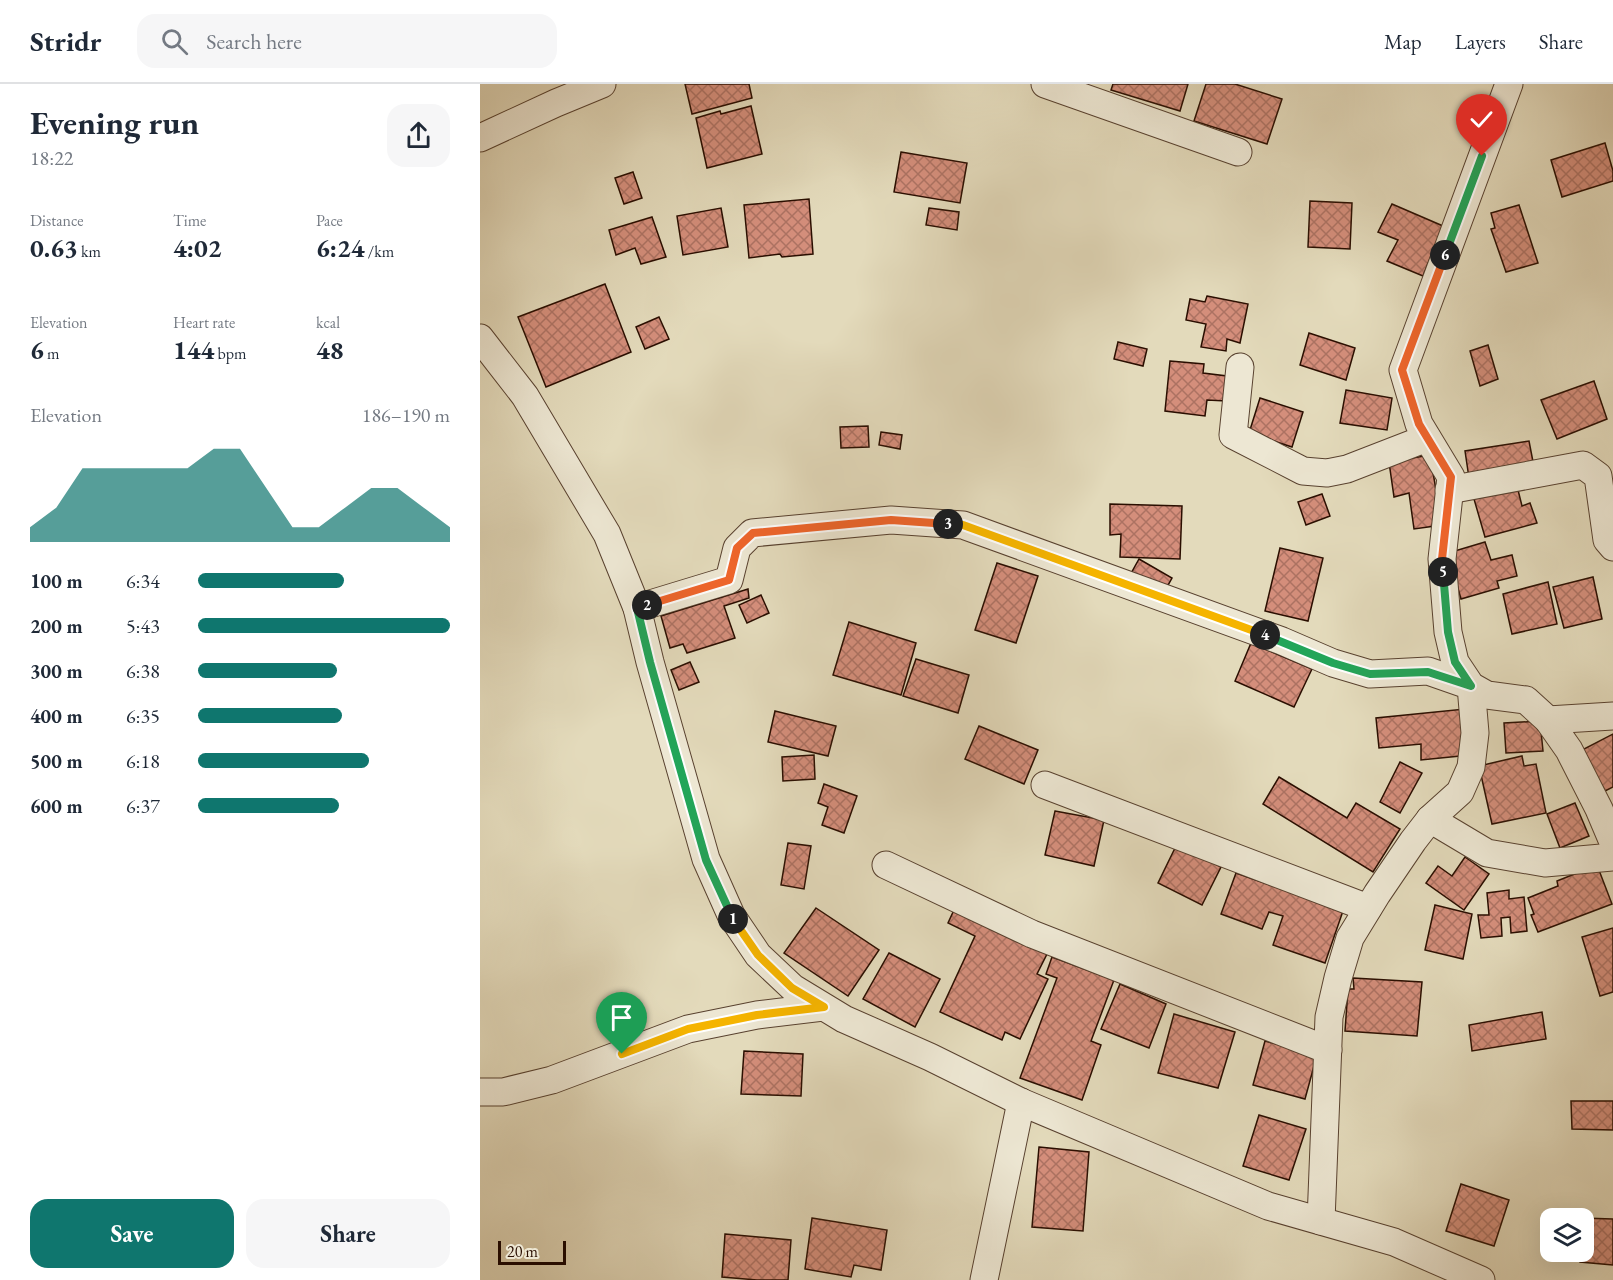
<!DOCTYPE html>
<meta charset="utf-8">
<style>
:root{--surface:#fff;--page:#f6f6f7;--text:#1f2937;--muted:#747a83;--line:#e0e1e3;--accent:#0f766e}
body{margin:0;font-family:"EB Garamond",serif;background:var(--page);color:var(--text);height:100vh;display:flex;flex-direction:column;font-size:22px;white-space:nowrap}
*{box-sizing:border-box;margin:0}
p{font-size:20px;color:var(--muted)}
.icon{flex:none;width:33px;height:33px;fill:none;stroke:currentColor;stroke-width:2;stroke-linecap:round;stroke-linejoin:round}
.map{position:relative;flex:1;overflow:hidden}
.side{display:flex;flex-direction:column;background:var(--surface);width:480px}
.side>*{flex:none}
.fabs{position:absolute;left:1060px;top:1124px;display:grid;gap:12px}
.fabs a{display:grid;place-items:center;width:54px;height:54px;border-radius:12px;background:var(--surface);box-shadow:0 6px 24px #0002;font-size:30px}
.scale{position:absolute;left:18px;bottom:15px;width:68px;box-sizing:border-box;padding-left:6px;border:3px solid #2a0e00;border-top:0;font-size:16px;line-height:21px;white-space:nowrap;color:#2a0e00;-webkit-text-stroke:4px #ede7d3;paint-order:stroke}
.pin{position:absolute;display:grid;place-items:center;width:51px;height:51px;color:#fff;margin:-62px -26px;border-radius:50% 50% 50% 0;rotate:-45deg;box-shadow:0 0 6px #0007}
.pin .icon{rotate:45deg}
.km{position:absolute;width:30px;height:30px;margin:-15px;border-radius:50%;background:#222;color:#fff;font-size:16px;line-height:30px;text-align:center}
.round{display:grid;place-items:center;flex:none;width:63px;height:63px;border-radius:18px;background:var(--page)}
.summary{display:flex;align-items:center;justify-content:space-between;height:102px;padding:0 30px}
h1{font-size:33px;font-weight:700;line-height:45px}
.figures{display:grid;grid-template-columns:repeat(3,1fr);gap:9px;height:102px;padding:6px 30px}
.figures div{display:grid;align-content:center}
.figures b{font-size:26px;font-weight:700}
.figures small{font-size:16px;font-weight:400}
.figures p{font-size:16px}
.chart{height:168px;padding:12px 30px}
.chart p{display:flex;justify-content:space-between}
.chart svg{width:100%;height:108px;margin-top:6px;fill:var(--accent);opacity:.7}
.cta{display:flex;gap:12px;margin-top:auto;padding:12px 30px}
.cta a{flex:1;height:69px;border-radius:18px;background:var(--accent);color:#fff;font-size:24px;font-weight:700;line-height:69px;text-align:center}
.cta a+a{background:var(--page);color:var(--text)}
ul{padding:0 30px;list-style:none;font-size:20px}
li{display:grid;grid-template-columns:96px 72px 1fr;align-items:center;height:45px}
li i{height:15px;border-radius:8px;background:var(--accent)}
header{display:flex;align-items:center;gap:36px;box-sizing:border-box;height:84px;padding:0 30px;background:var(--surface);border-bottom:2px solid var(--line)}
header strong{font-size:28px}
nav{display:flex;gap:33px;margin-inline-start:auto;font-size:21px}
.search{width:420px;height:54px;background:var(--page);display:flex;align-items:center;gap:15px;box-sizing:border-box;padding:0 21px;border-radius:18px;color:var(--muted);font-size:22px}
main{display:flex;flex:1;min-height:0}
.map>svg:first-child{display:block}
</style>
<header>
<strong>Stridr</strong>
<div class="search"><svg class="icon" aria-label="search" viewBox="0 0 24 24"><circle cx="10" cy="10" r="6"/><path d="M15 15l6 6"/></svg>Search here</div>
<nav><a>Map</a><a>Layers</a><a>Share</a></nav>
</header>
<main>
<section class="side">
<div class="summary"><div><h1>Evening run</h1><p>18:22</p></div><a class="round"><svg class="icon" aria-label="share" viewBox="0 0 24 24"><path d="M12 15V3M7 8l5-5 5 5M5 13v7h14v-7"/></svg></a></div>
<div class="figures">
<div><p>Distance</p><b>0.63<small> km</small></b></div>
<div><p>Time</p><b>4:02</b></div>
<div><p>Pace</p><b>6:24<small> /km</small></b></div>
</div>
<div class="figures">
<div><p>Elevation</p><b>6<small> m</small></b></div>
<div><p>Heart rate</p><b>144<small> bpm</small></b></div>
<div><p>kcal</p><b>48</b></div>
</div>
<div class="chart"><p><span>Elevation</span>186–190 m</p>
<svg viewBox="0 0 160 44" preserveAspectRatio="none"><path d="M0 44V38L10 30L20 14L30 14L40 14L50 14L60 14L70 6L80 6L90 22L100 38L110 38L120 30L130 22L140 22L150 30L160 38V44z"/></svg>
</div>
<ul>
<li><b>100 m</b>6:34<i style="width:58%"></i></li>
<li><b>200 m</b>5:43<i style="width:100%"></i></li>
<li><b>300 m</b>6:38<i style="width:55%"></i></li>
<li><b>400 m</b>6:35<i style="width:57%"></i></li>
<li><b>500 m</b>6:18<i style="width:68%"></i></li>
<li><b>600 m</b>6:37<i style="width:56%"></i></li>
</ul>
<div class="cta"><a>Save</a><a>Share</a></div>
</section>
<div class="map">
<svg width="1133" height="1196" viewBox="0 0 1133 1196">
<defs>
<pattern id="building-cross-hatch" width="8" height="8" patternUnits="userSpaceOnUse" patternTransform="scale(1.5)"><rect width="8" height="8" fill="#d48e7b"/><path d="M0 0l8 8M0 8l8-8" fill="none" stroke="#ac7262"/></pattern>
</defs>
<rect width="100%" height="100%" fill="#e3dabb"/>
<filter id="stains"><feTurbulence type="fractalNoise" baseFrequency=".00333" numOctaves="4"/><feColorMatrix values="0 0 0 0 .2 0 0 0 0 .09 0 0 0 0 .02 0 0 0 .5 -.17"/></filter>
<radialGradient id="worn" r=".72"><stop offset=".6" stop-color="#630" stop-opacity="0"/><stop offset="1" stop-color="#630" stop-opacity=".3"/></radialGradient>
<g fill="url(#building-cross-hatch)" stroke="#2a0e00" stroke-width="1.5">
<path d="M205,0H269L272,14L212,30Z"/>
<path d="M633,0H708L700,27L631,6Z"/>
<path d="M726,0H755L802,15L787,60L714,37Z"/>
<path d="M271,22L282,70L227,84L216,34L240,27L241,30Z"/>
<path d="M1125,59L1133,87V97L1082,113L1071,76Z"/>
<path d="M421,68L487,79L480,119L414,108Z"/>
<path d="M153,88L162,114L144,120L135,94Z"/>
<path d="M329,115L333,170L302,173L300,170L269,174L264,121Z"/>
<path d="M830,117L872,119L870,165L828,163Z"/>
<path d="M912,120L963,142L943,192L907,177L918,156L898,148Z"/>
<path d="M1039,121L1058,179L1026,188L1011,145L1015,144L1011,129Z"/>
<path d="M241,124L248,163L203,171L197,132Z"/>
<path d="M449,124L479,128L477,146L446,141Z"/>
<path d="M172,133L186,173L161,180L155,164L136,171L129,146Z"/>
<path d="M125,200L151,268L66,303L38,233Z"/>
<path d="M727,212L768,220L760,259L747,255L746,267L721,263L726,240L706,236L710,215L725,218Z"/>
<path d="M179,233L189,255L165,265L156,243Z"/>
<path d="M829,249L875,264L866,296L820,281Z"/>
<path d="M638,258L667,265L663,282L634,275Z"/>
<path d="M1008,261L1018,295L1000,302L990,267Z"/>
<path d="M690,277L724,280L723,289L747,292L746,317L727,316L725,332L685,327Z"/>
<path d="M1114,297L1127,335L1077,355L1061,316Z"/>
<path d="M866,306L912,314L907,346L860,339Z"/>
<path d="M780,314L823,328L812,363L769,349Z"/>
<path d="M388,342L389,363L361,364L360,343Z"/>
<path d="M401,348L422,351L420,365L399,361Z"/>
<path d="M1049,357L1054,383L989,394L985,367Z"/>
<path d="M950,371L962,441L934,445L929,409L914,413L909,378Z"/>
<path d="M1037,402L1042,422L1050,419L1057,439L1005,453L994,415Z"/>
<path d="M842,410L850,432L826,441L818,418Z"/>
<path d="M630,420L702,422L700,475L640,473L641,450L630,451Z"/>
<path d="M1005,458L1011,476L1032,471L1037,492L1017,497L1019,504L981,515L968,469Z"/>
<path d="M800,464L843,474L828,537L785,527Z"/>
<path d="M659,475L692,494L682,512L649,493Z"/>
<path d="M517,479L558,492L536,559L495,546Z"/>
<path d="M1113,493L1122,535L1084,544L1073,503Z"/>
<path d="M1068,498L1077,540L1032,550L1023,510Z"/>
<path d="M268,505L269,514L244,522L255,554L207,569L203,560L190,564L181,532Z"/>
<path d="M281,511L289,529L267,539L259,521Z"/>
<path d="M369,538L436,559L421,611L353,591Z"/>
<path d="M771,559L832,585L814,623L755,597Z"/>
<path d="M436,575L489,591L478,629L423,612Z"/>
<path d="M210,578L219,598L199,606L191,586Z"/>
<path d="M985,625L990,671L941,676V660L899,664L896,634Z"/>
<path d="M295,627L356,642L348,672L288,658Z"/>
<path d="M1060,637L1063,667L1026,669L1024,639Z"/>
<path d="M499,642L558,666L544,700L485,675Z"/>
<path d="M1133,650V703L1125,707L1102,666Z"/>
<path d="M334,671L335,695L303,697L302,673Z"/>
<path d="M1042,672L1044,682L1056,680L1066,729L1012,740L999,682Z"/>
<path d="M920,678L942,689L920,729L900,718Z"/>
<path d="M799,693L867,734L876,719L920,745L893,788L783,720Z"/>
<path d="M344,700L377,712L364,749L342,741L348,723L338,719Z"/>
<path d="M1095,719L1109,752L1080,764L1067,730Z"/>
<path d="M575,727L624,736L614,782L565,771Z"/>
<path d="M308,759L331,762L324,805L301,801Z"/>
<path d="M697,760L741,783L722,821L678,799Z"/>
<path d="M985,773L1009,790L984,826L946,799L958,782L972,792Z"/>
<path d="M1117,781L1132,820L1058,848L1051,831L1054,830L1048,814L1078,802L1077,797Z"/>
<path d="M756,789L863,827L845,879L793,861L803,832L789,828L782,845L741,830Z"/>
<path d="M1029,806V815L1044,813L1047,847L1031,849L1030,833L1021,834L1022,852L1001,854L998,831H1009L1007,809Z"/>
<path d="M955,821L992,830L983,875L945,866Z"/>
<path d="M336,824L399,866L368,912L304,869Z"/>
<path d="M474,826L567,870L557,890L568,895L540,955L525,948L522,956L460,928L495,852L468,839Z"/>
<path d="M1133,844V908L1120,912L1102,853Z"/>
<path d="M409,869L460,895L435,943L383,915Z"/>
<path d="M572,873L634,896L611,957L621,961L602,1016L540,994L577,894L566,890Z"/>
<path d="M873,894L942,898L937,952L865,947L868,905H874Z"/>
<path d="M640,900L686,920L669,964L621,945Z"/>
<path d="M1062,928L1066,955L992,967L989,941Z"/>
<path d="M694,930L755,948L738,1004L678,989Z"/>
<path d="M785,957L837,971L825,1015L773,1001Z"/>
<path d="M264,967L323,970L321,1012L261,1010Z"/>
<path d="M1091,1017H1133V1046L1092,1045Z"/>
<path d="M779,1031L826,1045L809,1096L763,1082Z"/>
<path d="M559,1063L609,1068L603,1147L552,1143Z"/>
<path d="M981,1100L1029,1116L1014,1162L966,1147Z"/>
<path d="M332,1134L407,1146L401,1186L374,1181L371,1193L325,1185Z"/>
<path d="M1102,1134L1133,1135V1181L1100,1178V1167H1104V1134Z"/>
<path d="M245,1150L311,1156L308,1196H277L242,1193Z"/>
</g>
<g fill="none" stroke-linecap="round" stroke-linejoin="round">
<defs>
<g id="street">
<path d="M565,0L758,68"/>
<path d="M1029,0L923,286L939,340L971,393L962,475L968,548L975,578L991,602L1007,611L1046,616L1068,636L1089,666L1119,725L1133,758"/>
<path d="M0,54L76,19L122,0"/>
<path d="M0,254L45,312L127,450L157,524L170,578L226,775L251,831L278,871L313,904L364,935L450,973L541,1018L788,1122L914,1158L1001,1196"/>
<path d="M760,283L753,351L823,387L847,389L867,385L947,354"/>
<path d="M969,406L1103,381L1118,392L1127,456L1133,463"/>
<path d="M157,524L249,496L257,464L272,449L411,436L483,441L802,557L853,579L890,590L948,587L991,602L995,649L991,683L980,708L950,735L933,757L897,810L870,854L858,894L849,933L841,1137"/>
<path d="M1068,636L1133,632"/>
<path d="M565,701L888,824"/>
<path d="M950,735L1007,769L1065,779L1133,773"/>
<path d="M406,781L552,850L848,966"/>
<path d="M0,1008H23L72,996L208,945L277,931L343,923"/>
<path d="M504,1196L541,1018"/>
</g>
</defs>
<use href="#street" stroke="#58412f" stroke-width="29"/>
<use href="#street" stroke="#ede7d3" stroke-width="27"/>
</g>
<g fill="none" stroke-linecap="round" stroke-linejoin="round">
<defs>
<path id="split-1" d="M142,970L208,945L277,931L344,923L312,904L278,871L253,835"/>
<path id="split-2" d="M167,521L157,524L170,578L226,776L253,835"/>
<path id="split-3" d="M167,521L249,496L257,464L273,449L411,436L468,440"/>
<path id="split-4" d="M468,440L483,441L785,551"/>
<path id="split-5" d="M785,551L853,579L890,590L948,588L991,602L975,578L968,548L963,488"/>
<path id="split-6" d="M963,488L962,475L971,393L939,340L922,286L965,171"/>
<path id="split-7" d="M965,171L1002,72"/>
</defs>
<use href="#split-1" stroke="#fff" stroke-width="12"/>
<use href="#split-2" stroke="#fff" stroke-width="12"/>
<use href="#split-3" stroke="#fff" stroke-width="12"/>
<use href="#split-4" stroke="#fff" stroke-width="12"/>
<use href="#split-5" stroke="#fff" stroke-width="12"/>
<use href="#split-6" stroke="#fff" stroke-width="12"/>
<use href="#split-7" stroke="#fff" stroke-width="12"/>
<use href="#split-1" stroke="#f5b400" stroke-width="8"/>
<use href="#split-2" stroke="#22a559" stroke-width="8"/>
<use href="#split-3" stroke="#f0652b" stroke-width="8"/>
<use href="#split-4" stroke="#f5b400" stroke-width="8"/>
<use href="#split-5" stroke="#22a559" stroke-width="8"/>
<use href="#split-6" stroke="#f0652b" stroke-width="8"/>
<use href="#split-7" stroke="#22a559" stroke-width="8"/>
</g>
<rect width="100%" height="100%" filter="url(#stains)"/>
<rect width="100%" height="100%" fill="url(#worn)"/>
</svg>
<div class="fabs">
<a><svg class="icon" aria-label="layers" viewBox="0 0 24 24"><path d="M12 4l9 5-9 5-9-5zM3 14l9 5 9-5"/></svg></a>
</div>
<div class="scale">20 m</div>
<div class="pin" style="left:142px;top:970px;background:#1e9e55"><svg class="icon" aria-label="arrive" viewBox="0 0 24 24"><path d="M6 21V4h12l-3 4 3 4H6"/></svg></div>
<div class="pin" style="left:1002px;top:72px;background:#d93025"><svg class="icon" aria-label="check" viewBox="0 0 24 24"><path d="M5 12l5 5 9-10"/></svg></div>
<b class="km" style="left:253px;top:835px">1</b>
<b class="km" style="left:167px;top:521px">2</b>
<b class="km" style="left:468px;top:440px">3</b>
<b class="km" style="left:785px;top:551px">4</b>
<b class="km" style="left:963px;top:488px">5</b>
<b class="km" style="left:965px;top:171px">6</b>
</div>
</main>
